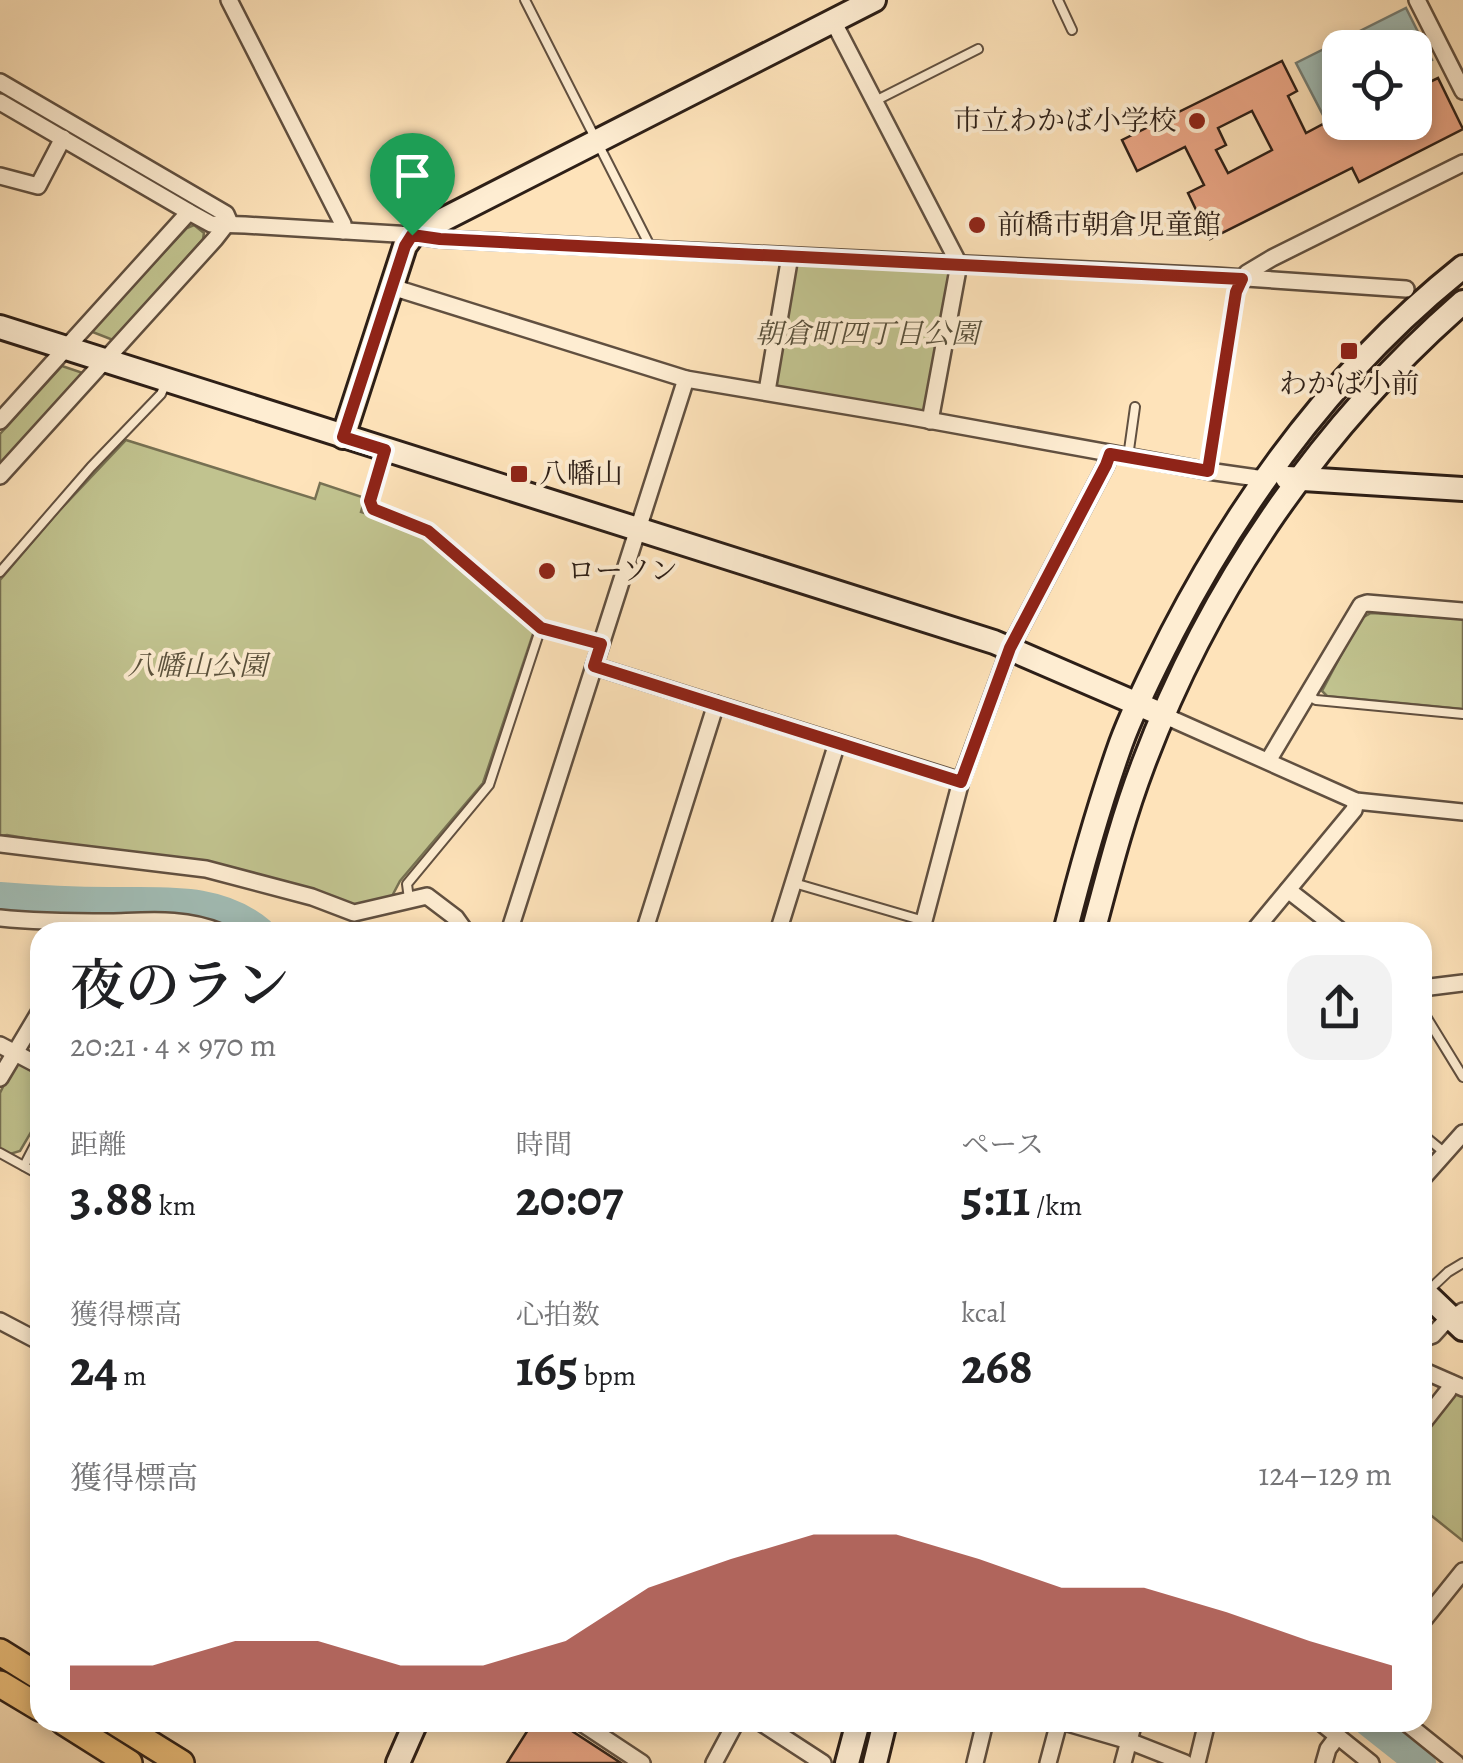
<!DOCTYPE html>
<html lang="ja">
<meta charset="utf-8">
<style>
:root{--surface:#fff;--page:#f2f2f2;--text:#202124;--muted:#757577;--accent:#8f2418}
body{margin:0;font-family:Alegreya,"Noto Serif JP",serif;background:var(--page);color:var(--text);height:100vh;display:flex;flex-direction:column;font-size:38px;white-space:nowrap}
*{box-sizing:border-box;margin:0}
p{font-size:32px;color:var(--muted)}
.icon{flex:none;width:55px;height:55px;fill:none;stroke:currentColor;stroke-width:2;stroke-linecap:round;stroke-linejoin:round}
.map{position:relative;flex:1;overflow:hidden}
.side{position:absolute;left:30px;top:922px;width:1402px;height:810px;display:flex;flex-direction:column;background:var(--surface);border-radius:30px;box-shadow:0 5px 15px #0003}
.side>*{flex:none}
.buttons{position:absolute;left:1322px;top:30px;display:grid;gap:20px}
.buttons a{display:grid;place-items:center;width:110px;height:110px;border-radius:20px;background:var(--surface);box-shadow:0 5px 15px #0003;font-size:50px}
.pin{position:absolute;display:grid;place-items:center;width:85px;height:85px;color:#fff;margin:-102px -42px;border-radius:50% 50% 50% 0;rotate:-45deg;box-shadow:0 0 10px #0007}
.pin .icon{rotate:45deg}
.round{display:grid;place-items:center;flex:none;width:105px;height:105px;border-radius:30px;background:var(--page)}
.summary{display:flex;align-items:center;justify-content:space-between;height:170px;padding:0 40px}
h1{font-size:55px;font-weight:600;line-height:75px}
.metrics{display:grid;grid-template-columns:repeat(3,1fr);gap:15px;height:170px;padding:10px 40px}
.metrics div{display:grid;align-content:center}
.metrics b{font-size:50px;font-weight:600}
.metrics small{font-size:28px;font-weight:400}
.metrics p{font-size:28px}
.chart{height:280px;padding:20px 40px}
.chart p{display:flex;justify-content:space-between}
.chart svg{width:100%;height:180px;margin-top:10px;fill:var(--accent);opacity:.7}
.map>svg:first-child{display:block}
</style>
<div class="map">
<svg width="1463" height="1763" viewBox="0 0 1463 1763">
<rect width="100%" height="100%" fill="#fee3ba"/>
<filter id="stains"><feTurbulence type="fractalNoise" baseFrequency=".002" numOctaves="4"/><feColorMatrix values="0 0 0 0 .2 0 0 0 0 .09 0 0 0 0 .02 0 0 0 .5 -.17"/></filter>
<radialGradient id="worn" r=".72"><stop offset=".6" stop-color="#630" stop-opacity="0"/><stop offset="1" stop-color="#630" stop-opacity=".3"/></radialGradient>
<g fill="#c1c38f" stroke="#777153" stroke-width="2.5">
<path d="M194,225L204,233L203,239L113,340L90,331L187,228Z"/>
<path d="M796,261L952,270L927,416L774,386Z"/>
<path d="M62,366L83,373L0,465V434Z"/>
<path d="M126,440L315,499L320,483L365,498L361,512L426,533L532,625L534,631L483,783L400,881L391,898L356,907L134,856L7,835L0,836V580L58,512Z"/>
<path d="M1371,613L1463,619V709L1327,696L1322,691L1360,619Z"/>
<path d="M21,1062L40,1073V1117L20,1151L10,1154L0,1148V1093L14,1064Z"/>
<path d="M1461,1392L1463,1394V1541L1423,1509L1422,1428L1450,1393Z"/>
</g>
<path fill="#a1bdb6" stroke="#737e76" stroke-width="2.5" d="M1406,8L1432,60L1415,69V48H1340V107L1323,115L1296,63Z"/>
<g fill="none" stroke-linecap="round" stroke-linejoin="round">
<g stroke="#a1bdb6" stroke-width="30">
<path d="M0,897C36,900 73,902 110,902C162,903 217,896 260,932"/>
<path d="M1369,1722L1421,1763"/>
</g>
</g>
<g fill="#eca787" stroke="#2d1f17" stroke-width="2.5" fill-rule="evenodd">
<path d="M1282,61L1297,91L1288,96L1306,133L1325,123L1330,133L1350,122H1415V89L1438,78L1463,129L1359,182L1352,168L1210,239L1188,193L1204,185L1185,147L1137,171L1122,140ZM1252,111L1272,150L1228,173L1216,150L1226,145L1218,128Z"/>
<path d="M533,1722H558L621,1763H507Z"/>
</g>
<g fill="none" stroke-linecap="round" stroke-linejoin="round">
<defs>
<g id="lane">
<path d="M525,0L648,242V249"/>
<path d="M1058,0L1072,30"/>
<path d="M875,101L978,49"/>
<path d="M384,452L370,501L373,509L428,531L541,627L601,645"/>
<path d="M1128,457L1135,407"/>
<path d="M1208,471L1236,291L1242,280"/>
<path d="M0,572L91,467L161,394L165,385"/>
<path d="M1307,695L1316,700L1463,714"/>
<path d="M794,883L924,921"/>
<path d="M409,899L407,884L489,785L541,627"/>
<path d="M1422,1010L1463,1077"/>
<path d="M1422,1134L1445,1153"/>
<path d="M0,1153L40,1175"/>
<path d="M24,1166L40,1135"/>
<path d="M1429,1290L1448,1272L1463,1263"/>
</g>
<g id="street">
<path d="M229,0L343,224V231"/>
<path d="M1417,0L1463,91"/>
<path d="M833,21L959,264L930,421"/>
<path d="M0,82L226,214L229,221L215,239L0,476"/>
<path d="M0,102L189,212L211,224L245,225L413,235L440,239L1216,276L1406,289"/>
<path d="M0,176L38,186L63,138"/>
<path d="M1242,279L1247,273L1272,258L1463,163"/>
<path d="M392,287L686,379L906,416L1208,471L1264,479"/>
<path d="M767,391L790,256"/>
<path d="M0,421L189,212"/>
<path d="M594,666L961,781"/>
<path d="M1163,715L1356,801L1463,812"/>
<path d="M1268,761L1361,605L1367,603L1463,611"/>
<path d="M0,844L206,869L312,897L354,913L427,896L456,918L466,932"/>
<path d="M1288,890L1342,932"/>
<path d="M0,918C37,922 74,922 111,922C148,921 185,917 220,932"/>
<path d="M509,932L686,379"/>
<path d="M644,932L716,704"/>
<path d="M778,932L837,743"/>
<path d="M921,932L961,781L1010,648L1106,465L1110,454"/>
<path d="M1253,932L1354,810L1356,801"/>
<path d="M1422,988L1463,983"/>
<path d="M0,1045L40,1066"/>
<path d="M0,1078L40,1011"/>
<path d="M1422,1179L1463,1133"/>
<path d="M0,1321L40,1342"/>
<path d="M1422,1339L1433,1335L1443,1324L1463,1311"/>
<path d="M1422,1370L1463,1388"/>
<path d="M1422,1424L1448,1391L1451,1383"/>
<path d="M1422,1622L1463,1571"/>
<path d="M580,1722L642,1763"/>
<path d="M760,1722L823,1763"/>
<path d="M1064,1722L1129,1741L1185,1763"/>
<path d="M1320,1722L1371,1763"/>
<path d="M1405,1722L1456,1763"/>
<path d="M714,1763L736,1722"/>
<path d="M975,1763L985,1722"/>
<path d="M1048,1763L1059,1722"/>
<path d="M1123,1763L1134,1722"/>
<path d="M1197,1763L1207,1722"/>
<path d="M1324,1763L1328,1749L1337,1737"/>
</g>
<g id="secondary">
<path d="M0,327L994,642L1163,715"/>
<path d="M343,437L405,246L413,235L874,0"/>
<path d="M1287,478L1463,489"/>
<path d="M1065,932C1081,869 1099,805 1121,743C1135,705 1154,669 1172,633C1244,494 1340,365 1463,267"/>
<path d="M1093,932C1108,876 1122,820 1143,765C1210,587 1320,427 1463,302"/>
<path d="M1422,1290L1463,1329"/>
<path d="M398,1763L416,1722"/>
<path d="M847,1763L858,1722"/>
<path d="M875,1763L885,1722"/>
</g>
<g id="primary">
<path d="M0,1652L40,1677"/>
<path d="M0,1684L40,1708"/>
<path d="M64,1722L129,1763"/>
<path d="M115,1722L181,1763"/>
</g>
</defs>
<use href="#lane" stroke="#615040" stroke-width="12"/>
<use href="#street" stroke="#615040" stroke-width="20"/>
<use href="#secondary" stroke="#2d1f17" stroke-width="28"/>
<use href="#primary" stroke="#2d1f17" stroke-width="30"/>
<use href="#lane" stroke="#feedd2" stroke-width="8"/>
<use href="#street" stroke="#feedd2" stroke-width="15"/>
<use href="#secondary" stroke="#feedd2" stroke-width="22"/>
<use href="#primary" stroke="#efc27d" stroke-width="25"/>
</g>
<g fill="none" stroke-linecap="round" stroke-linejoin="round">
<defs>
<path id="route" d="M412,235L440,239L1242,279L1236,292L1208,471L1110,454L1106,465L1010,648L961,782L594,666L601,644L541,628L428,531L373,509L370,501L385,450L343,437L405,246Z"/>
</defs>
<use href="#route" stroke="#fff" stroke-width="20"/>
<use href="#route" stroke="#8f2418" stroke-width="12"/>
</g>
<g fill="#8f2418" stroke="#feedd2" stroke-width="4">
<circle cx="1197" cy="121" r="10"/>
<circle cx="977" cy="225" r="10"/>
<rect x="1339" y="341" width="20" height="20" rx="5"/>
<rect x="509" y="464" width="20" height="20" rx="5"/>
<circle cx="547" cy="571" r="10"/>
</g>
<g text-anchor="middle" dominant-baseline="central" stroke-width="8" stroke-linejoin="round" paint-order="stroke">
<g font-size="28" fill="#2d1f17" stroke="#feedd2" text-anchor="start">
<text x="1177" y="121" text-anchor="end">市立わかば小学校</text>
<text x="997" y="225">前橋市朝倉児童館</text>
<text x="1349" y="384" text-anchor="middle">わかば小前</text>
<text x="539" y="474">八幡山</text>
<text x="567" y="571">ローソン</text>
</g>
<g font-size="28" font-style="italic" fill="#59503b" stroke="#feedd2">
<text x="867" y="334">朝倉町四丁目公園</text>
<text x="197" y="666">八幡山公園</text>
</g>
</g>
<rect width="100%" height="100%" filter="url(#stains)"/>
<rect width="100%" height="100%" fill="url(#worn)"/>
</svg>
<div class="buttons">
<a><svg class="icon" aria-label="locate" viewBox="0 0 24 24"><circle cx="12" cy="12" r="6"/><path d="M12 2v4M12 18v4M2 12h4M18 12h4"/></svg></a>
</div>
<div class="pin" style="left:412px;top:235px;background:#1e9e55"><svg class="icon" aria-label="arrive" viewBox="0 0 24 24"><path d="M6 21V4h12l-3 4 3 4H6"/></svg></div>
<section class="side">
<div class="summary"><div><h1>夜のラン</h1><p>20:21 · 4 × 970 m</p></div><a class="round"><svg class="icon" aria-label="share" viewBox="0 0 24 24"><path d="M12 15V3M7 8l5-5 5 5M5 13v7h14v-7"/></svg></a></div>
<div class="metrics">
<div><p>距離</p><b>3.88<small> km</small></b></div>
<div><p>時間</p><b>20:07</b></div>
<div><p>ペース</p><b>5:11<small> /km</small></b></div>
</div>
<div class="metrics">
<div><p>獲得標高</p><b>24<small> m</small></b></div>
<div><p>心拍数</p><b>165<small> bpm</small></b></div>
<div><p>kcal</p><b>268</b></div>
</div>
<div class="chart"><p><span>獲得標高</span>124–129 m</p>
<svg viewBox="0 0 160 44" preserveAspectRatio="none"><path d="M0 44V38L10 38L20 32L30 32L40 38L50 38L60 32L70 19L80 12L90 6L100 6L110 12L120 19L130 19L140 25L150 32L160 38V44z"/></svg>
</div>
</section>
</div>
